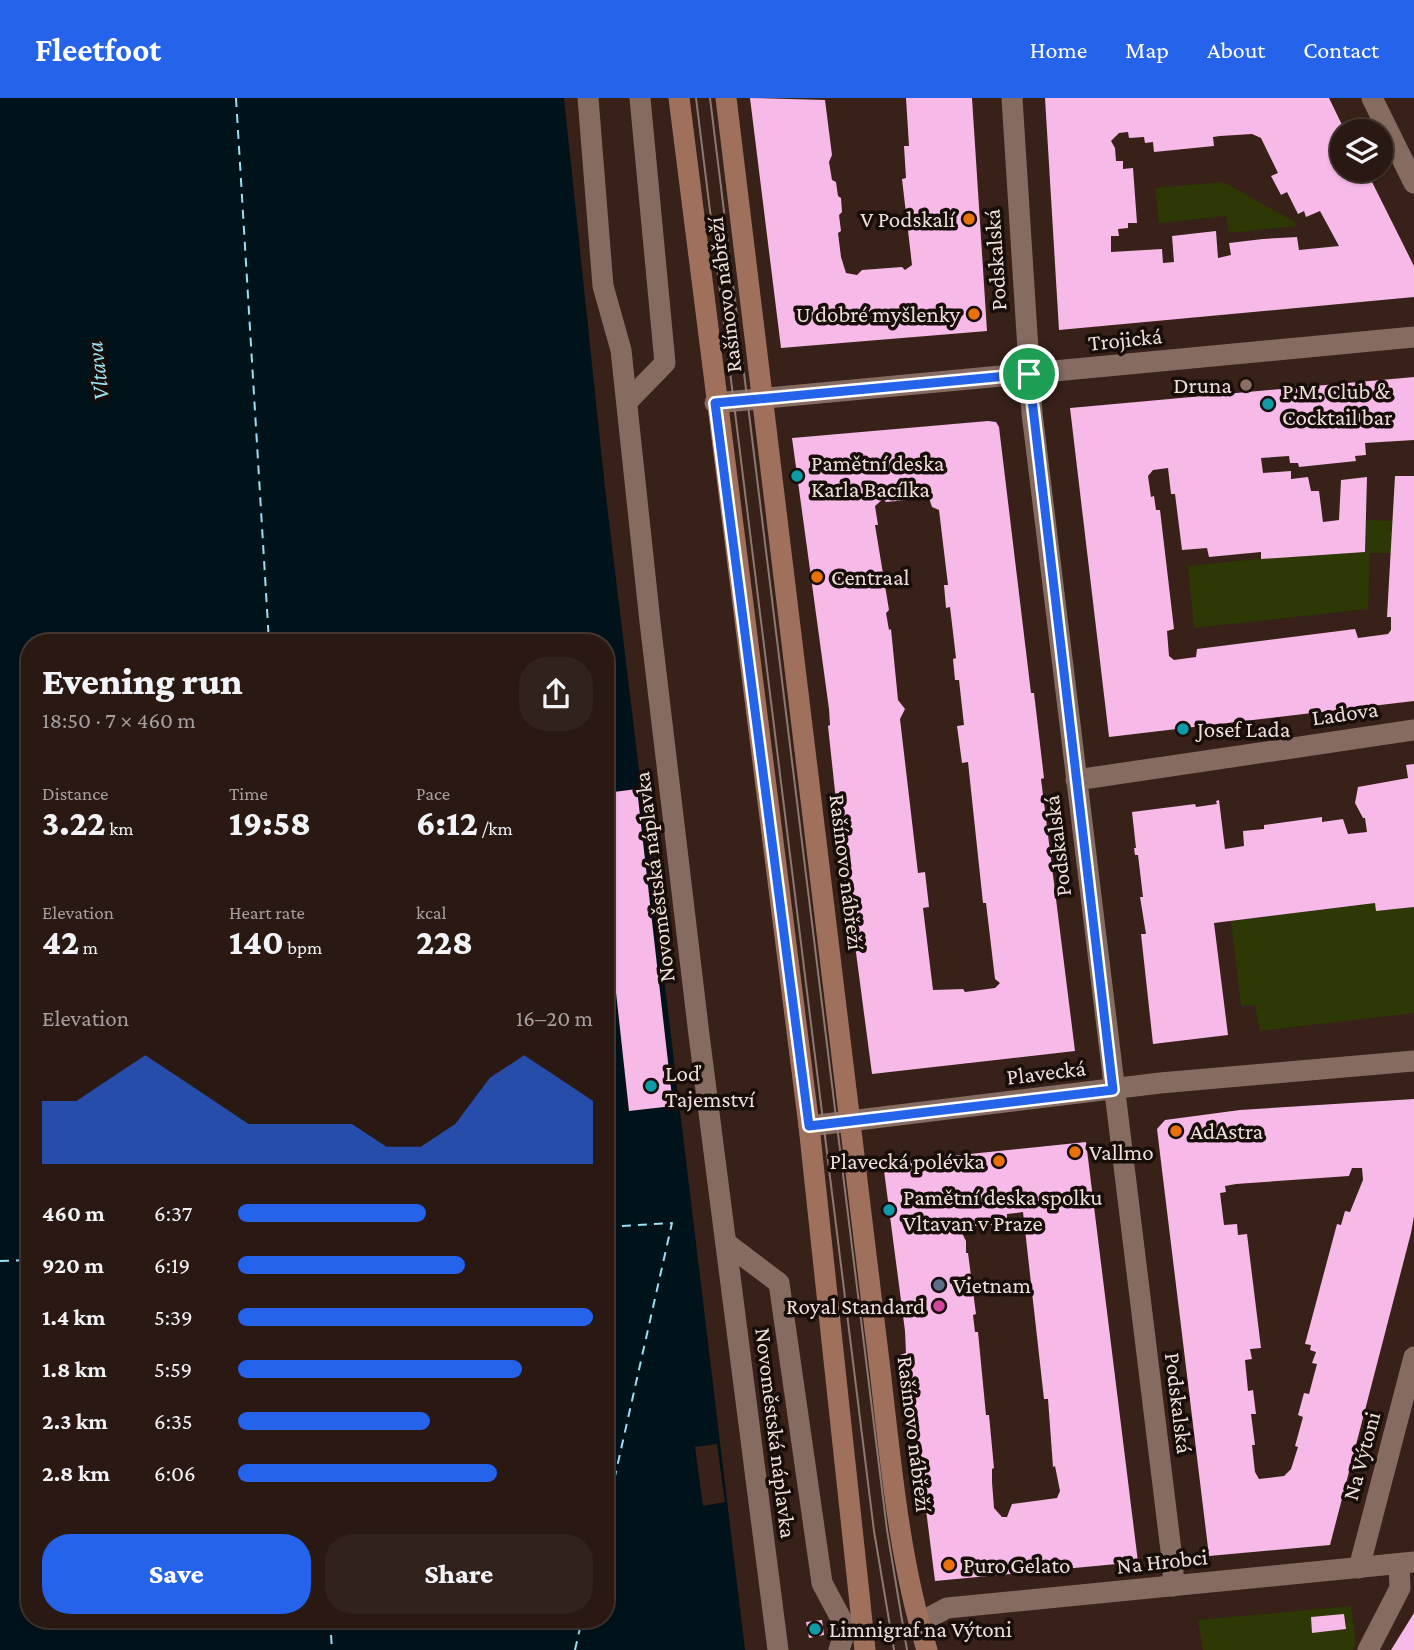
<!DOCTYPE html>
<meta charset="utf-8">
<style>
:root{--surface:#291912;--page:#31221b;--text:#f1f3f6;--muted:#a5a09f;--line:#453832;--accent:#2563eb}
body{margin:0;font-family:"Crimson Pro",serif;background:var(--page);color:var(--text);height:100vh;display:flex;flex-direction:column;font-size:26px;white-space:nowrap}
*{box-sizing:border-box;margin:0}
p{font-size:23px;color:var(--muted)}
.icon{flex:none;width:38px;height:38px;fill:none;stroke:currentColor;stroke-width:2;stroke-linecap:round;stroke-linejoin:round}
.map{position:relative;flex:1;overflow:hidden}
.side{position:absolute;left:21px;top:536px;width:593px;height:994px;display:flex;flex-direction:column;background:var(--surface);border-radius:28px;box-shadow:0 2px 5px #0004,0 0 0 2px var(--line)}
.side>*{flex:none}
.buttons{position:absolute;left:1330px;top:21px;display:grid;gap:14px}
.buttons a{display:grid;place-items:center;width:63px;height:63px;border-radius:50%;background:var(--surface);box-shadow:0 2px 5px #0004,0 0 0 2px var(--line);font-size:35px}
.pin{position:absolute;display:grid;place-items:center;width:60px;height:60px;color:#fff;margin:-30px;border:4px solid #fff;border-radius:50%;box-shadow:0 2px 7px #0007}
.round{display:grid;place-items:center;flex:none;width:74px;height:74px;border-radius:28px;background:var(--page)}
.headline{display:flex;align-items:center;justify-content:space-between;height:119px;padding:0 21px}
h1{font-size:38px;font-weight:800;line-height:52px}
.figures{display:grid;grid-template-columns:repeat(3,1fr);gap:10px;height:119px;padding:7px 21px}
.figures div{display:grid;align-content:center}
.figures b{font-size:35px;font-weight:800}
.figures small{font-size:19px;font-weight:400}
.figures p{font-size:19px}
.chart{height:196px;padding:14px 21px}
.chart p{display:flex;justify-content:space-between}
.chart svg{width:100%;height:126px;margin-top:7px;fill:var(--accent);opacity:.7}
.primary-button{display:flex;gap:14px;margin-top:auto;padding:14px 21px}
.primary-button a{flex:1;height:80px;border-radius:28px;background:var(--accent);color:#fff;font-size:28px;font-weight:800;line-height:80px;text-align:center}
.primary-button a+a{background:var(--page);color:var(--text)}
ul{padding:0 21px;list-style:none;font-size:23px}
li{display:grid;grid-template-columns:112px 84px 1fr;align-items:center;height:52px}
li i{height:18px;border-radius:9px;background:var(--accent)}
header{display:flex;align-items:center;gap:42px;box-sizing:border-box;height:98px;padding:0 35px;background:var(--accent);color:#fff}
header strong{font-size:33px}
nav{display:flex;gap:38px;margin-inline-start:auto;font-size:24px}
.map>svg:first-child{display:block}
</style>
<header>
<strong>Fleetfoot</strong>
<nav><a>Home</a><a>Map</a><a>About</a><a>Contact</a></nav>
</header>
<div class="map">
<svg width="1414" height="1552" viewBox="0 0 1414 1552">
<rect width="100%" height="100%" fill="#372118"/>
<g fill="#2e3805">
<path d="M1223,84L1295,124L1296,128L1229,135L1226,118L1159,125L1155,90Z"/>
<path d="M1366,422L1393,423L1392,455H1370L1368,511L1194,530L1188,468L1298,457L1365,454Z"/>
<path d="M1375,805L1377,813L1414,809V915L1260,933L1255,907L1241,908L1231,823Z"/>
<path d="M1351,1508L1356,1546L1353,1552H1203L1198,1522Z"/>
</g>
<path fill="#00121a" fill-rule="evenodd" d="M0,0H564L605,390L745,1552H0ZM30,544H606V1521H30Z"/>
<path fill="#372118" d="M717,1346L725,1404L703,1408L695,1349Z"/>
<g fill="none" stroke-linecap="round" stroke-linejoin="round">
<g stroke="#9cdef5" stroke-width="2" stroke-dasharray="9 7" stroke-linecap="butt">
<path d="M236,0L269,544"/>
<path d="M606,1129L672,1125L606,1418"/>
<path d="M0,1163L30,1162"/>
<path d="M330,1521L332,1552"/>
<path d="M575,1552L582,1521"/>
</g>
</g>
<g fill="#f7b9e8" fill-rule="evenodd">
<path d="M750,0L825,2L832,57L829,64L832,82L836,84L838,98L841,100L842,114L839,117L841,133L838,135L841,159L846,175L857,177L862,172L902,169L905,172L912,167L902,81L906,80L904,48H909L906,0H972L987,233L781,250Z"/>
<path d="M1045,0H1329L1345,33H1342V72H1366L1414,168V199L1059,232ZM1128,34L1129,40L1144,39L1145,45L1153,44L1154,54L1214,48L1213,39L1220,38L1252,36L1261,40L1278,75L1271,78L1281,97L1287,94L1298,116L1304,113L1306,119L1320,113L1339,148L1299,152L1297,139L1263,141L1229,145L1231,157L1218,160L1216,133L1172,138L1174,164L1163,165L1162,151L1111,154V138H1119L1118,131L1128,130V125H1137L1133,70L1123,71V63H1116L1115,50L1111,43L1119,35Z"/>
<path d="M1414,279V342L1365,345L1366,357L1355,358L1356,363L1299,369L1298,365H1290L1289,358L1261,360L1263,375L1291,373V381L1308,379L1311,393H1319L1323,424L1339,422L1341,382L1367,379L1365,454L1261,461V454L1209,459L1207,450L1182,452L1175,396H1171L1168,370L1153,372L1148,378L1151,399L1154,398L1156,412H1160L1174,531L1167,533L1169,558L1174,562L1196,559L1197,551L1355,531L1358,540L1388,536L1391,532V519H1387L1395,378H1414V603L1109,639L1070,310Z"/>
<path d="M988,323L996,324L999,329L1031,595H1034L1044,680L1041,681L1075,953L872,976L855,847L852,848L850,834L828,628L830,627L829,611L792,340ZM929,400L932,409L939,412L948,487H944L946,510L950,509L956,560L953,561L955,582H959L964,627L957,628L962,665L968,664L983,805H986L995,881L1000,885L995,890L965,894L963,891L933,892L923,810L929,809L925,774L918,775L900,621L905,611L898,602L891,531L889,532L886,515L889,512L875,427H878L875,408L883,401L886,404Z"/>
<path d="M1414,666V809L1376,813L1375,805L1214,825L1228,937L1153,946L1141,836H1146L1140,799H1143L1138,757H1135L1134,750H1136L1132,714L1195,706L1196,709L1217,706L1216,703L1219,702L1225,751L1244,748L1243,733L1264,731V727L1322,719V724L1343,721L1348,736L1367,734L1365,720H1363L1355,705L1358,689L1408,680L1406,667Z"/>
<path d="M637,691L673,1008L629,1013L606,803V695Z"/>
<path d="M1414,1001V1118L1411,1135L1330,1447L1209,1458L1157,1031L1165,1022L1240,1012ZM1352,1070H1362L1363,1082L1350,1114L1345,1113L1341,1127L1337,1126L1305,1246L1311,1247L1310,1252L1316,1254L1312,1265L1317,1266L1309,1296L1304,1295L1298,1317L1303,1319L1295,1348L1298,1349L1291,1371L1284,1378L1259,1381L1255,1374L1252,1347H1255L1251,1316H1256L1253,1292L1248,1293L1245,1262L1252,1261L1250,1251L1261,1250L1247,1136L1238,1137L1237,1126L1224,1127L1220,1095L1226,1094L1225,1088L1236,1086L1349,1078Z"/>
<path d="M1086,1044L1138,1464L935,1483L911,1293L907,1280V1257H900L906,1255L905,1233L883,1065ZM1023,1114L1044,1301H1048L1053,1369L1055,1368L1060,1393L1057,1400L1012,1406L1007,1419H1002L994,1410L992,1384V1371L994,1370L989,1317H986L978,1234H975L973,1217L976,1216L968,1155H966V1143L961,1133L965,1128L993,1127L992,1124L1007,1122V1116Z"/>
<path d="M1414,1515V1552H1391Z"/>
<path d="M1344,1516L1346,1531L1312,1535L1311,1519Z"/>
<path d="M822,1522L824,1537L809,1540L806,1524Z"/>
</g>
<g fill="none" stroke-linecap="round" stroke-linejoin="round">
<g stroke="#856b60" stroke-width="21">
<path d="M588,0L603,188L621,252L650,524L699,937L778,1552"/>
<path d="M627,304L665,265L640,0"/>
<path d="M726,1145L779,1185L822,1485L846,1530L839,1552"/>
</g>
<g stroke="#856b60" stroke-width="21">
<path d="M1012,0L1032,315L1173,1469V1488"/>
<path d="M1372,0L1414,85"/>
<path d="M715,305L1414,239"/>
<path d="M1076,682L1414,632"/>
<path d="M809,1028L1160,985L1414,963"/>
<path d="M1359,1470L1414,1259"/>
<path d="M919,1525L947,1510L1414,1464"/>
<path d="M1368,1552L1400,1490L1399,1466"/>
</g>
<g stroke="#9f705c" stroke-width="21">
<path d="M679,0L809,1028L865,1552"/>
<path d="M726,0L875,1231C889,1338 895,1449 927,1552"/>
</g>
<g stroke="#8d7972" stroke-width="2">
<path d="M696,0L874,1433L894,1552"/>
<path d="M710,0L887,1432L907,1552"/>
</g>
</g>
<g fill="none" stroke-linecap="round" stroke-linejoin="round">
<defs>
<path id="route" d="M1029,276L1113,992L809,1028L715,305Z"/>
</defs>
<use href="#route" stroke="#fff" stroke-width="14"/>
<use href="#route" stroke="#2563eb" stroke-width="9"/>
</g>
<g fill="#e8710a" stroke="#170d09" stroke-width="2.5">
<circle cx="969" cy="121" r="7"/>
<circle cx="974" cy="216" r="7"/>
<circle cx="817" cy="479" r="7"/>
<circle cx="1176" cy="1033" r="7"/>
<circle cx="1075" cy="1054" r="7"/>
<circle cx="999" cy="1063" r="7"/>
<circle cx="949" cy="1467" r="7"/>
</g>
<circle fill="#8d6e63" stroke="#170d09" stroke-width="2.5" cx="1246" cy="287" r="7"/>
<g fill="#0f9aa8" stroke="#170d09" stroke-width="2.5">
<circle cx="1268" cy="306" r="7"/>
<circle cx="797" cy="378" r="7"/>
<circle cx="1183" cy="631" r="7"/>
<circle cx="651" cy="988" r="7"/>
<circle cx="889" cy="1112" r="7"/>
<circle cx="815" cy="1531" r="7"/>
</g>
<circle fill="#5c6f8a" stroke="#170d09" stroke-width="2.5" cx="939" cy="1187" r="7"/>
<circle fill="#d1479c" stroke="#170d09" stroke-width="2.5" cx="939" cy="1208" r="7"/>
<g text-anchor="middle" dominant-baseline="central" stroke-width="7" stroke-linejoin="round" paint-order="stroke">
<g font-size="23" fill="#eeded8" stroke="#170d09" text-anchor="start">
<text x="955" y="121" text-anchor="end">V Podskalí</text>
<text x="960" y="216" text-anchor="end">U dobré myšlenky</text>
<text x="1232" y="287" text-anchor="end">Druna</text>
<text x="1282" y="293">P.M. Club &amp;<tspan x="1282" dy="26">Cocktail bar</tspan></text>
<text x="811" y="365">Pamětní deska<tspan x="811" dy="26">Karla Bacílka</tspan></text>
<text x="831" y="479">Centraal</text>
<text x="1197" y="631">Josef Lada</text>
<text x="665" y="975">Loď<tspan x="665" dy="26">Tajemství</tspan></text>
<text x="1190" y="1033">AdAstra</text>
<text x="1089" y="1054">Vallmo</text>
<text x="985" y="1063" text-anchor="end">Plavecká polévka</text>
<text x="903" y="1099">Pamětní deska spolku<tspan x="903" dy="26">Vltavan v Praze</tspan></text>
<text x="953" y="1187">Vietnam</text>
<text x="925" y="1208" text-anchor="end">Royal Standard</text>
<text x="963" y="1467">Puro Gelato</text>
<text x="829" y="1531">Limnigraf na Výtoni</text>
</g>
<g font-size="23" fill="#eeded8" stroke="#170d09">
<text transform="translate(995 162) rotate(-94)">Podskalská</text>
<text transform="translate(724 197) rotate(-97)">Rašínovo nábřeží</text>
<text transform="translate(1125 241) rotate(-6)">Trojická</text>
<text transform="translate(1345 615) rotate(-8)">Ladova</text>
<text transform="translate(1057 748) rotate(-97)">Podskalská</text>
<text transform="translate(847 774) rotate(83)">Rašínovo nábřeží</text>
<text transform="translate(654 779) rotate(-97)">Novoměstská náplavka</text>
<text transform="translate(1046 974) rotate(-7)">Plavecká</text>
<text transform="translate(1179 1305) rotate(83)">Podskalská</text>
<text transform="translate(776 1335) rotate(83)">Novoměstská náplavka</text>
<text transform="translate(915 1336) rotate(83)">Rašínovo nábřeží</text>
<text transform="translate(1361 1358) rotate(-75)">Na Výtoni</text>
<text transform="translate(1162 1463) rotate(-6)">Na Hrobci</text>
</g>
<g font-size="24" font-style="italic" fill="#9cdef5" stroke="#170d09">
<text transform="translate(97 273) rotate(-97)">Vltava</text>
</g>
</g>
</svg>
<div class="buttons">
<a><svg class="icon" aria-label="layers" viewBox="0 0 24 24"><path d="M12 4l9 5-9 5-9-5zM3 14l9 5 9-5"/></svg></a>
</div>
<div class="pin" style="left:1029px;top:276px;background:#1e9e55"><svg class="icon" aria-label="arrive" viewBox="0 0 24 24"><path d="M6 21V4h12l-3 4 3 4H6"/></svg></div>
<section class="side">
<div class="headline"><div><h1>Evening run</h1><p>18:50 · 7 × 460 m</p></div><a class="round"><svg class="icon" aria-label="share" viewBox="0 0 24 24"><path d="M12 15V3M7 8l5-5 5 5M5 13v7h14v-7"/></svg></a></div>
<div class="figures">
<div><p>Distance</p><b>3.22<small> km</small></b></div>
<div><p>Time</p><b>19:58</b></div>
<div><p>Pace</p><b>6:12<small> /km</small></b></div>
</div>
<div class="figures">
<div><p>Elevation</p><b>42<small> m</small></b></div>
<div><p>Heart rate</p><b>140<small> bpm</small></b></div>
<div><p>kcal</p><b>228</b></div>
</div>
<div class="chart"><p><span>Elevation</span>16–20 m</p>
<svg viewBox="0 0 160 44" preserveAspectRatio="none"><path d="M0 44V22L10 22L20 14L30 6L40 14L50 22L60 30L70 30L80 30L90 30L100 38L110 38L120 30L130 14L140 6L150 14L160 22V44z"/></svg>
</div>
<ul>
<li><b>460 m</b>6:37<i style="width:53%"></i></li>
<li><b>920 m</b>6:19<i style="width:64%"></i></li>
<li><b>1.4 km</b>5:39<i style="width:100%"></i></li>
<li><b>1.8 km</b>5:59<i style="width:80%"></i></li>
<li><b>2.3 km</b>6:35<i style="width:54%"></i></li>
<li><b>2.8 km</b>6:06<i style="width:73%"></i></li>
</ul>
<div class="primary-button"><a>Save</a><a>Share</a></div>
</section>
</div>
